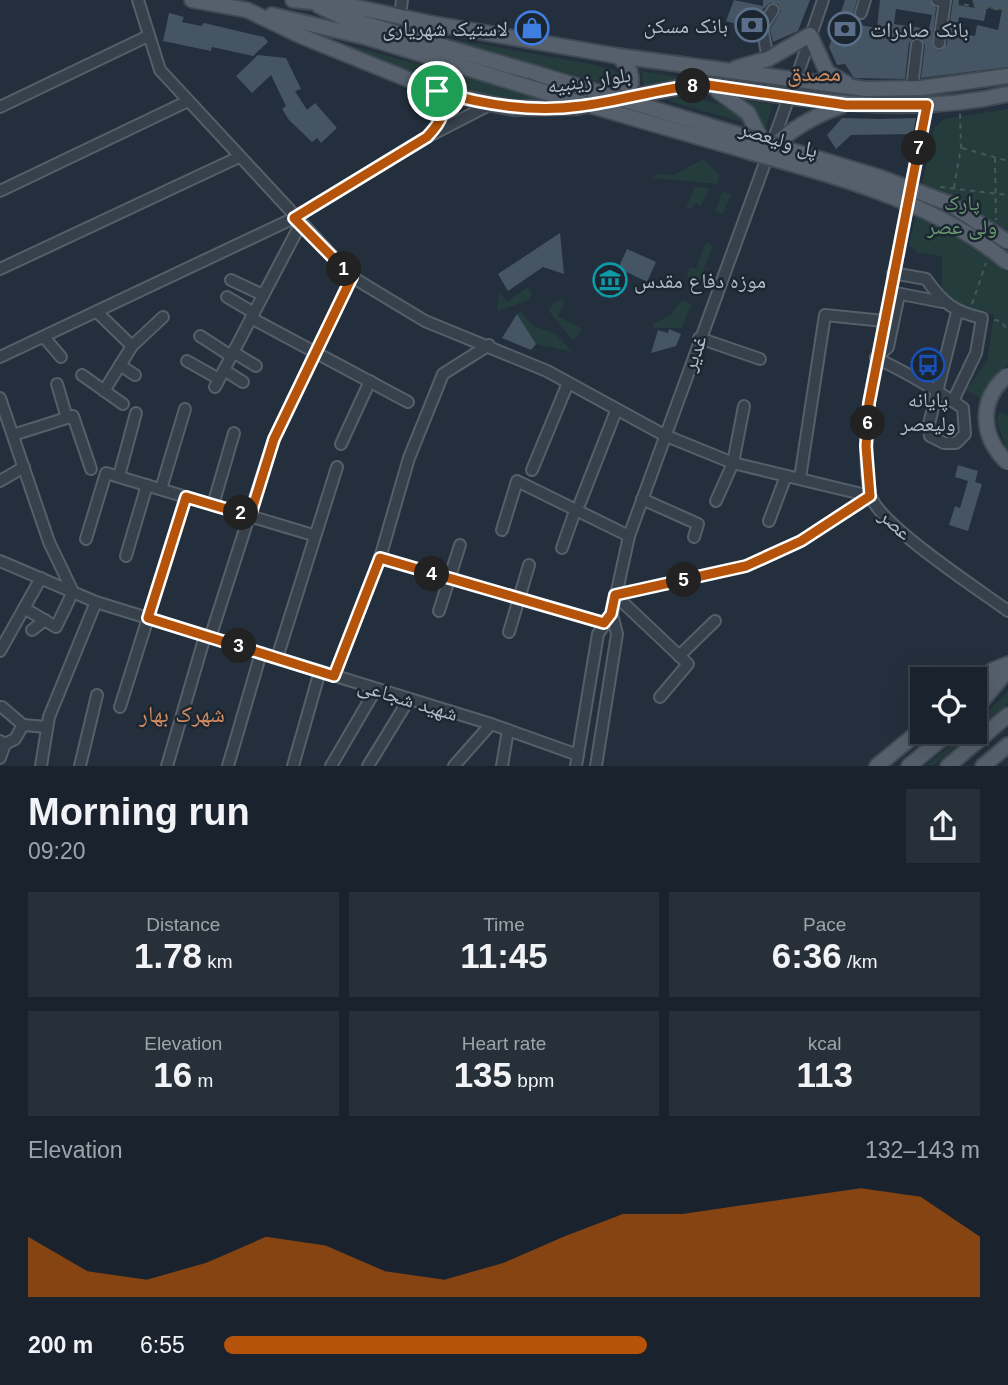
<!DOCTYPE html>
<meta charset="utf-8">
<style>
:root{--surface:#1a232d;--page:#272f39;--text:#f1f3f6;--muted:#9fa4aa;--line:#384049;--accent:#b45309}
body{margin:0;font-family:Helvetica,"Noto Naskh Arabic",sans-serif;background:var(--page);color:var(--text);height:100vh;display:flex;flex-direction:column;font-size:26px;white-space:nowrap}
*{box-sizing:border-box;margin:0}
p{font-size:23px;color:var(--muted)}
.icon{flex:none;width:38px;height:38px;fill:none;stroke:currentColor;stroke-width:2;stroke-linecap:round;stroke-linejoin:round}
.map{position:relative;height:766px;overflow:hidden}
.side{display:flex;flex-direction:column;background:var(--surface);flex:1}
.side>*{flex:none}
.controls{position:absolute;left:910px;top:667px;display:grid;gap:14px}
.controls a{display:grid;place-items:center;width:77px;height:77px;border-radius:0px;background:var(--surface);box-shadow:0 7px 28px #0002,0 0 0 2px var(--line);font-size:35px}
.pin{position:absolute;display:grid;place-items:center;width:60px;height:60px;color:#fff;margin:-30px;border:4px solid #fff;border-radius:50%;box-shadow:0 2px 7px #0007}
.km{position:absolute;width:35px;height:35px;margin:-18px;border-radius:50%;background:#222;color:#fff;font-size:19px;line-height:35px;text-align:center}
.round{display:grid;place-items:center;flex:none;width:74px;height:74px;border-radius:0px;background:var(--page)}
.headline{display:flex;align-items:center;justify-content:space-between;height:119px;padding:0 28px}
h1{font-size:38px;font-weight:700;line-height:52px}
.figures{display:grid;grid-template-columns:repeat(3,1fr);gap:10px;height:119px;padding:7px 28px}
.figures div{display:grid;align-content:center;border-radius:0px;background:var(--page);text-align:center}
.figures b{font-size:35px;font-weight:700}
.figures small{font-size:19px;font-weight:400}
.figures p{font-size:19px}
.chart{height:196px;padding:14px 28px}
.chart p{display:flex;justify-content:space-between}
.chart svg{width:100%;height:126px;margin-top:7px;fill:var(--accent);opacity:.7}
ul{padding:0 28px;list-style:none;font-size:23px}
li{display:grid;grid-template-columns:112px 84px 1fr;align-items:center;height:52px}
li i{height:18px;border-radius:9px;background:var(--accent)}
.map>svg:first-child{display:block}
</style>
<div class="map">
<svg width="1008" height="766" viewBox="0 0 1008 766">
<rect width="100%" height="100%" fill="#232f3c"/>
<g fill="#253c3d">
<path d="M429,35L591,64L611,69L626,77L622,87L613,86Z"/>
<path d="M345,44L560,103C481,106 411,74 340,45Z"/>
<path d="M641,71L703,81L641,90L644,85Z"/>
<path d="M676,98C698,98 730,102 743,122L668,101Z"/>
<path d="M745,100L772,105L766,129Z"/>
<path d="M1008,109V365L981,398L966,390L987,361L994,315L958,310L942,293V256L919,253L909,246L934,128L944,119Z"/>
<path d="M703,159L720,175L717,184L653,178L657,174L674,175Z"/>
<path d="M695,187L709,188L701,206L695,203L691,209L686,207Z"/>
<path d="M722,192L731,194L723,214L715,212Z"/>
<path d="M706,242L713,245L700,281L687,277L690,267L696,269Z"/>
<path d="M528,287L532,294L529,300L497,311L499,291L507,302Z"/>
<path d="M565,299L558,316L582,329L573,341L549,311L554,302Z"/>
<path d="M682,300L691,304L682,328H655L653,324L670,315Z"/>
<path d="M521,312L533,326L554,333L573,352L536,344L517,314Z"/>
<path d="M999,411L1008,416V453L997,423Z"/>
<path d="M1008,691V703L975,731V725Z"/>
<path d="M968,732H974L934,765H926Z"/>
</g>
<g fill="#465563" fill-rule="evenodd">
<path d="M734,0L763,6V0H810L798,31L773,42L770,29L781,11L778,4L770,3L763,9L755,24V36L744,32L746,27L726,21Z"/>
<path d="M845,0H857L853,14L861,21L860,25L877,28L880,0H929L936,8L932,45L939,51L947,44L953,0H959L958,5L975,8L972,0H1008V67L921,78L925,45L917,37L909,43L905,79L854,78L845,64L837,65L829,47ZM987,7L1002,10L998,30L977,25L975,36L956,32L959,17L984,21ZM896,9L932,15L929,29L894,24Z"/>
<path d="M169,13L184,17L182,22L201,26L204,23L264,37L268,42L253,56L212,47L211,51L163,41Z"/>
<path d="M258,55L286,58L301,89L295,91L307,110L315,103L337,128L321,143L317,138L312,142L289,120L282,109L286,106L271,75L252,93L236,76Z"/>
<path d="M842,118L879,119L916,118L913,134L851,135L836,149L827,135Z"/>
<path d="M560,233L564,274L543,267L508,291L498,274Z"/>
<path d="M627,249L656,262L647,282L627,272L625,277L616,273Z"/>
<path d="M517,314L536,344L531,350L502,338Z"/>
<path d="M669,329L681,334L676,346L651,353L658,330L668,333Z"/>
<path d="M958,465L978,471L975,482L982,484L968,531L949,525L955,506L960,508L968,481L955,477Z"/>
</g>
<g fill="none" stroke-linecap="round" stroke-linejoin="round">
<defs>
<g id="minor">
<path d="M138,0L160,70L352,277L425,321L547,371L664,435L733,463L870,496"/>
<path d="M937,0L945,1L939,43"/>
<path d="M861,13L865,0"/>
<path d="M400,16L402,0"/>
<path d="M768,59L762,27L773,10"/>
<path d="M796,79L823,0"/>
<path d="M912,88L917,45"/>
<path d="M927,105L869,403C867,433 864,465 870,494C876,523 981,591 1008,611"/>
<path d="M0,107L148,36"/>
<path d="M431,132C444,118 445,109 437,91"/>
<path d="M0,191L188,101"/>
<path d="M0,269L239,157"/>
<path d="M893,273L926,279C943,303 954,312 982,318L976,353L953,401"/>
<path d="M231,280L263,295"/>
<path d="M896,293L942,302"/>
<path d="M227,297L254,313"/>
<path d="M98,313L132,346"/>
<path d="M251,318L408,402"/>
<path d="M200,336L231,356"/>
<path d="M44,337L61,357"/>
<path d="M699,338L760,359"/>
<path d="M233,352L256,366"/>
<path d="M0,357L294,218L427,137L491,104"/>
<path d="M876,358C906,372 936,390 963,408L965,434L956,443H944L930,436L929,424L957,312"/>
<path d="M876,358L888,347L899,294"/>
<path d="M187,361L219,379"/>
<path d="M120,365L135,375"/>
<path d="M224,370L243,382"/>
<path d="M82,375L123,404"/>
<path d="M57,384L67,418"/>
<path d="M215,387L300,225"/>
<path d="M104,391L132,346L163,317"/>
<path d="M0,398L49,542L73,592"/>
<path d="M13,435L73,416L91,469"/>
<path d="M341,444L370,381"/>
<path d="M532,470L568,383"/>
<path d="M119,476L136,413"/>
<path d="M800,478L825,315L884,321"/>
<path d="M0,481L24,467"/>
<path d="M161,489L185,409"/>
<path d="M642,499L698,524L694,537"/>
<path d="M716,501L733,463L744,406"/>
<path d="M580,503L616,411"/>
<path d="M213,505L234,433"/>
<path d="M769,521L786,476"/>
<path d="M502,530L517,481L629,536"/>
<path d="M86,539L106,473L313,535"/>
<path d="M562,548L575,511"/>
<path d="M126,556L147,485"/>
<path d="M380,558L604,623"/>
<path d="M0,561L96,602L491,724L578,755"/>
<path d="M615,595L746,566L801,541L870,496"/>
<path d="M615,595L688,664L660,697"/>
<path d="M24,608L56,627L73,592"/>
<path d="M439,611L460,545"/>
<path d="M32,630L45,620"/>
<path d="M509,632L529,565"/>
<path d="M210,638L274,439L352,277"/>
<path d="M0,651L41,578"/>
<path d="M679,656L715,621"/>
<path d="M277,658L337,467"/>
<path d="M334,676L380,558L409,458L443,374L489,345"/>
<path d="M2,707L23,725"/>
<path d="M120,707L186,497"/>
<path d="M0,741L5,744L15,739L23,725L47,727"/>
<path d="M0,758L5,744"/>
<path d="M41,766L49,717L96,602"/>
<path d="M80,766L97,695"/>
<path d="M167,766L205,636"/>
<path d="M228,766L261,653"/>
<path d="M293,766L320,671"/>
<path d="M331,766L376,689"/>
<path d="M368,766L409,699"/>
<path d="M454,766L491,724"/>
<path d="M502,766L508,730"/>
<path d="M576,766L598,634L608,619"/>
<path d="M596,766L617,634L612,614L629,536L789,97"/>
</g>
<g id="major">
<path d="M192,0L247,10L301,36L437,91L491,104L514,108L578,107L687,86L708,85C808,100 908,117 1008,94"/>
<path d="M293,0L351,6L429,23L618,56L866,89L921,88L1008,76"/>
<path d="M319,6L342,17L538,74"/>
<path d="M272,15L365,37L525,86"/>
<path d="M736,68L768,59L810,35L827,72L846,83"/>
<path d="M718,91L748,113L767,151C791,130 811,117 841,106"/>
<path d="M615,96L631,84C632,71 628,65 618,56"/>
<path d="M975,685L993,670L1008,664"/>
<path d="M975,709L1008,670"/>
<path d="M877,766L922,729"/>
<path d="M909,766L950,732"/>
<path d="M948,766L1008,715"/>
<path d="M983,766L1008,745"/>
</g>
</defs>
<use href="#minor" stroke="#555f6a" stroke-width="14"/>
<use href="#major" stroke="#404a55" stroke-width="18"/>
<g stroke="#43595a" stroke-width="2" stroke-dasharray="5 5" stroke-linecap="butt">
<path d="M954,3L1008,11"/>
<path d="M992,9L994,0"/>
<path d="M962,148L1008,161"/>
<path d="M995,158L996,220"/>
<path d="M940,187L1008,195"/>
<path d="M954,188L961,147L960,113"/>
<path d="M972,304L986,263"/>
<path d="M994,320L1000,321L1008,330"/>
</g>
<use href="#minor" stroke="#37414c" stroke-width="10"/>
<use href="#major" stroke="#55606c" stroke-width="14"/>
<defs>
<g id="major-bridge">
<path d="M538,74L879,177L948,203L1008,242"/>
<path d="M525,86C600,109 675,130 750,152C840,178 936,202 1008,263"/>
<path d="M1008,375C977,400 981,438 1008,463"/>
</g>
</defs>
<use href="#major-bridge" stroke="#404a55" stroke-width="18" stroke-linecap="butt"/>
<use href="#major-bridge" stroke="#55606c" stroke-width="14"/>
</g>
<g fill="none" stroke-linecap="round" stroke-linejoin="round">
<defs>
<path id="route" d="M708,85L846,105H927L869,403L866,446L870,496L801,541L746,566L615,595L611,614L604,623L380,558L334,676L148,618L186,497L250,516L274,439L352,277L294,218L427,137C442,121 447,113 437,91C484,105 532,113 581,106C624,101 665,86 708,85Z"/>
</defs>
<use href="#route" stroke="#fff" stroke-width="14"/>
<use href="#route" stroke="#b45309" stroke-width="9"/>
</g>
<defs>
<symbol id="bank-ring" viewBox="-11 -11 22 22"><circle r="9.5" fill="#1c2631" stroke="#5c6f8a" stroke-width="1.5"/><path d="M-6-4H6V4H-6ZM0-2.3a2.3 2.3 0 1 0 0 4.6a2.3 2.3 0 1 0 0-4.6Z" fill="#5c6f8a"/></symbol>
<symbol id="shop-ring" viewBox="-11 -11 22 22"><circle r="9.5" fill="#1c2631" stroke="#3f7fe0" stroke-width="1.5"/><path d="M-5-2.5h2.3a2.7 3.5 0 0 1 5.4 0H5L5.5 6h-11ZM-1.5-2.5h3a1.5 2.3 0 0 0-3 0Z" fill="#3f7fe0"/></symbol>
<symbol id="museum-ring" viewBox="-11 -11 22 22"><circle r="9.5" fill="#1c2631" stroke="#0f9aa8" stroke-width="1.5"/><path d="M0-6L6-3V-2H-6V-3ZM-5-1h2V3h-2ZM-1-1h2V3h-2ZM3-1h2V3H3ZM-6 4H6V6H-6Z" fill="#0f9aa8"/></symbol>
<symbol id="bus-ring" viewBox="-11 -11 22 22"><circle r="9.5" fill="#1c2631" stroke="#1a4fb4" stroke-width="1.5"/><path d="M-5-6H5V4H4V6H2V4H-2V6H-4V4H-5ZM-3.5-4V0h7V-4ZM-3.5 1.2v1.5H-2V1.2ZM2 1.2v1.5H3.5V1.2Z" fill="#1a4fb4"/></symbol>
</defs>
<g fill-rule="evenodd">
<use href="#bank-ring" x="733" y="6" width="38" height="38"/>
<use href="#shop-ring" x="513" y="9" width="38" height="38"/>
<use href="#bank-ring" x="826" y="10" width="38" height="38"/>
<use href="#museum-ring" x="591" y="261" width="38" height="38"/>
<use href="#bus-ring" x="909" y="346" width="38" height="38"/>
</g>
<g text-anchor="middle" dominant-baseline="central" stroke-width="5" stroke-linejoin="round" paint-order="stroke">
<g font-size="21" fill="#b2bcc8" stroke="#1c2631" text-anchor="end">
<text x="728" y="25">بانک مسکن</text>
<text x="508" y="28">لاستیک شهریاری</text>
<text x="870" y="29" text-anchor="start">بانک صادرات</text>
<text x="634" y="280" text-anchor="start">موزه دفاع مقدس</text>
<text x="928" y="399" text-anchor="middle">پایانه<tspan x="928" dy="24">ولیعصر</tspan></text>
</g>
<g font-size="21" fill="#b2bcc8" stroke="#1c2631">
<text transform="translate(589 80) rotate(-8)">بلوار زینبیه</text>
<text transform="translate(779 139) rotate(17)">پل ولیعصر</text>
<text transform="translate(694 353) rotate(-70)">غدیر</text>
<text transform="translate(896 524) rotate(43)">عصر</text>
<text transform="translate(408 699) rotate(17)">شهید شجاعی</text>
</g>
<g font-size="21" fill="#699971" stroke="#1c2631">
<text x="962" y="202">پارک<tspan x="962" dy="24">ولی عصر</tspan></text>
</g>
<g font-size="23" fill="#d48c60" stroke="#1c2631">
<text x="814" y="73">مصدق</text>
<text x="182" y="714">شهرک بهار</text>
</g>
</g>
</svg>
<div class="controls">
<a><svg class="icon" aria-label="locate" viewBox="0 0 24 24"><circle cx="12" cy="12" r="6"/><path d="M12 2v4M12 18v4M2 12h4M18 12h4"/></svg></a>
</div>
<div class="pin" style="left:437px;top:91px;background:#1e9e55"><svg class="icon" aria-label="arrive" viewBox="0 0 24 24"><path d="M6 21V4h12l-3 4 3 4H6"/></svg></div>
<b class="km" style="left:344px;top:269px">1</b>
<b class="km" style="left:241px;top:513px">2</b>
<b class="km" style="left:239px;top:646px">3</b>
<b class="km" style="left:432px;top:574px">4</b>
<b class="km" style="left:684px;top:580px">5</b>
<b class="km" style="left:868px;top:423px">6</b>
<b class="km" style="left:919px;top:148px">7</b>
<b class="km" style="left:693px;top:86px">8</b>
</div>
<section class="side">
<div class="headline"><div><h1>Morning run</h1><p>09:20</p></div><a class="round"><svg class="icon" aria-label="share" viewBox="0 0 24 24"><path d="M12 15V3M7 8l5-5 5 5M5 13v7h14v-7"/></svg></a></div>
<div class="figures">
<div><p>Distance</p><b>1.78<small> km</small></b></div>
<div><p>Time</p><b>11:45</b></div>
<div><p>Pace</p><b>6:36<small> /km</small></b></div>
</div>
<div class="figures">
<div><p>Elevation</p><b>16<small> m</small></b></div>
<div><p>Heart rate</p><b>135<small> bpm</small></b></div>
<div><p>kcal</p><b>113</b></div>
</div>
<div class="chart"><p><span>Elevation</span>132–143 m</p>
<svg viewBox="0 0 160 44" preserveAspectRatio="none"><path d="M0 44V23L10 35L20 38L30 32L40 23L50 26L60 35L70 38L80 32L90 23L100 15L110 15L120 12L130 9L140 6L150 9L160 23V44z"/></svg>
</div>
<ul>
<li><b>200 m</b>6:55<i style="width:56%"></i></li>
</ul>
</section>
